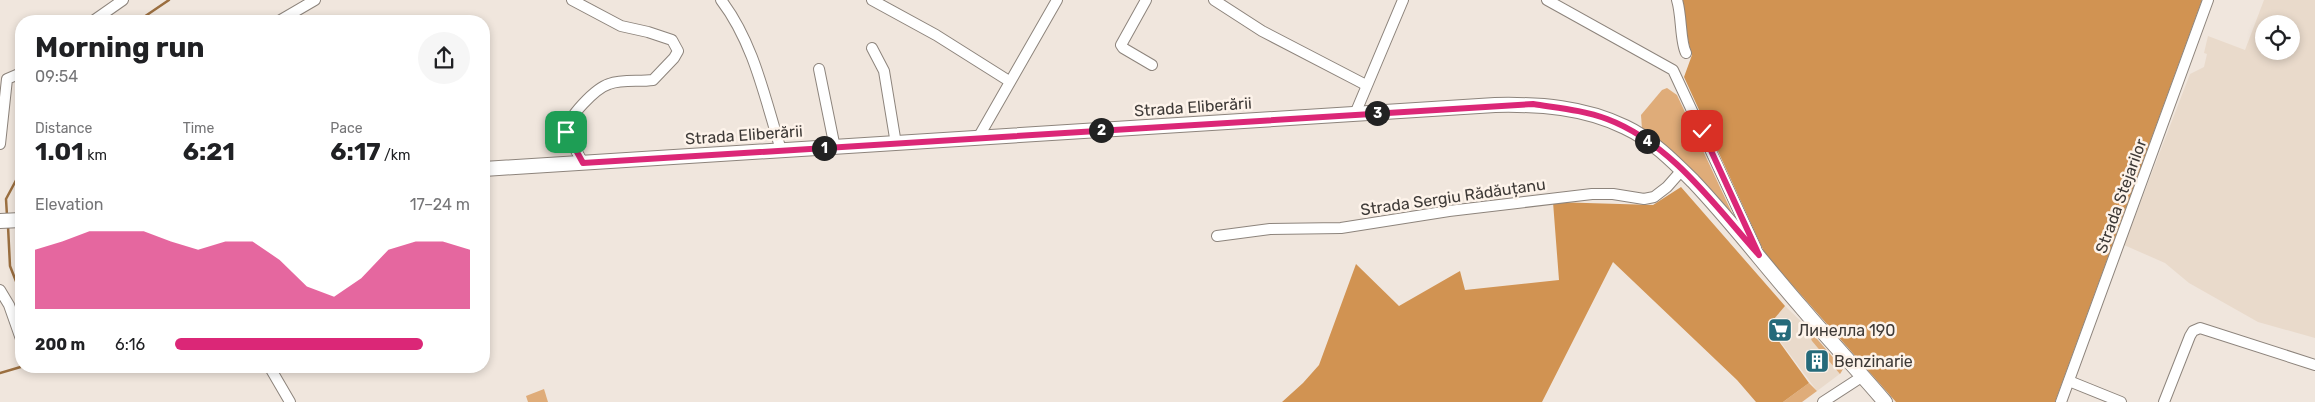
<!DOCTYPE html>
<meta charset="utf-8">
<style>
:root{--surface:#fff;--page:#f6f6f6;--text:#202124;--muted:#757577;--accent:#db2777}
body{margin:0;font-family:Rubik,sans-serif;background:var(--page);color:var(--text);height:100vh;display:flex;flex-direction:column;font-size:19px;white-space:nowrap}
*{box-sizing:border-box;margin:0}
p{font-size:16px;color:var(--muted)}
.icon{flex:none;width:28px;height:28px;fill:none;stroke:currentColor;stroke-width:2;stroke-linecap:round;stroke-linejoin:round}
.map{position:relative;flex:1;overflow:hidden}
.drawer{position:absolute;left:15px;top:15px;width:475px;height:358px;display:flex;flex-direction:column;background:var(--surface);border-radius:20px;box-shadow:0 2px 8px #0003}
.drawer>*{flex:none}
.buttons{position:absolute;left:2255px;top:15px;display:grid;gap:10px}
.buttons a{display:grid;place-items:center;width:45px;height:45px;border-radius:50%;background:var(--surface);box-shadow:0 2px 8px #0003;font-size:25px}
.pin{position:absolute;display:grid;place-items:center;width:42px;height:42px;color:#fff;margin:-21px;border-radius:10px;box-shadow:0 2px 8px #0006}
.km{position:absolute;width:25px;height:25px;margin:-12px;border-radius:50%;background:#222;color:#fff;font-size:14px;line-height:25px;text-align:center}
.round{display:grid;place-items:center;flex:none;width:52px;height:52px;border-radius:26px;background:var(--page)}
.headline{display:flex;align-items:center;justify-content:space-between;height:85px;padding:0 20px}
h1{font-size:28px;font-weight:700;line-height:38px}
.stats{display:grid;grid-template-columns:repeat(3,1fr);gap:8px;height:85px;padding:5px 20px}
.stats div{display:grid;align-content:center}
.stats b{font-size:25px;font-weight:700}
.stats small{font-size:14px;font-weight:400}
.stats p{font-size:14px}
.chart{height:140px;padding:10px 20px}
.chart p{display:flex;justify-content:space-between}
.chart svg{width:100%;height:90px;margin-top:5px;fill:var(--accent);opacity:.7}
ul{padding:0 20px;list-style:none;font-size:16px}
li{display:grid;grid-template-columns:80px 60px 1fr;align-items:center;height:38px}
li i{height:12px;border-radius:6px;background:var(--accent)}
.map>svg:first-child{display:block}
</style>
<div class="map">
<svg width="2315" height="402" viewBox="0 0 2315 402">
<rect width="100%" height="100%" fill="#f0e6dd"/>
<g fill="#e9dacb" fill-rule="evenodd">
<path d="M2264,0H2315V338L2258,322L2189,283L2165,263L2124,245L2190,74L2204,67L2207,54L2204,53L2208,36L2245,50ZM2264,24H2291V51H2264Z"/>
<path d="M1785,306L1805,325L1843,369L1841,373L1817,391L1768,325Z"/>
</g>
<g fill="#dfac79">
<path d="M1667,88L1677,95L1733,215L1642,129L1641,115L1662,90Z"/>
<path d="M1805,325L1843,369L1840,374L1812,341Z"/>
<path d="M1809,383L1817,391L1802,402H1783Z"/>
<path d="M544,389L548,402H528L526,396Z"/>
</g>
<g fill="#d19352">
<path d="M1680,0H2202L2055,402H1896L1765,254L1684,77L1692,55C1686,37 1686,18 1680,0Z"/>
<path d="M1681,187L1785,306L1768,326L1809,383L1783,402H1756L1737,380L1613,262L1542,402H1282L1303,383L1319,365L1356,264L1399,306L1460,271L1465,290L1559,280L1553,202L1653,205Z"/>
</g>
<g fill="none" stroke-linecap="round" stroke-linejoin="round">
<g stroke="#9b6f40" stroke-width="2.5">
<path d="M138,21L169,0"/>
<path d="M7,216L6,199L21,171"/>
<path d="M8,226L10,266L21,294"/>
<path d="M0,373L24,366"/>
</g>
<defs>
<g id="street">
<path d="M572,0L621,26L648,32L672,40L678,51L674,58L653,80C639,82 622,79 609,84C596,88 567,117 566,132L583,163"/>
<path d="M721,0C754,43 765,99 781,150"/>
<path d="M872,0L936,35L1009,81"/>
<path d="M1146,0L1121,45L1123,48L1152,65"/>
<path d="M1214,0L1262,31L1366,85"/>
<path d="M1547,0L1673,70L1756,248"/>
<path d="M1677,0C1682,16 1680,42 1686,53"/>
<path d="M93,21L123,0"/>
<path d="M279,21L315,0"/>
<path d="M872,48L884,71L896,144"/>
<path d="M819,69L835,148"/>
<path d="M1355,114L1403,0"/>
<path d="M978,138L1057,0"/>
<path d="M0,144L7,79L21,73"/>
<path d="M1217,236L1270,229L1341,228L1449,211L1592,194H1613L1644,199L1654,197L1667,187L1682,170"/>
<path d="M0,290L9,305L21,339"/>
<path d="M269,366L290,402"/>
<path d="M2069,381L2121,402"/>
<path d="M1823,402L1863,376"/>
<path d="M2061,402L2208,0"/>
<path d="M2164,402L2190,336L2193,331L2200,328L2315,365"/>
</g>
<g id="secondary">
<path d="M484,169L1495,105C1540,104 1584,107 1625,127C1651,139 1673,161 1693,181C1732,222 1765,266 1802,308C1829,340 1858,370 1885,402"/>
<path d="M0,221L21,220"/>
</g>
</defs>
<use href="#street" stroke="#8d847c" stroke-width="12"/>
<use href="#secondary" stroke="#8d847c" stroke-width="16"/>
<use href="#street" stroke="#fff" stroke-width="10"/>
<use href="#secondary" stroke="#fff" stroke-width="14"/>
</g>
<g fill="none" stroke-linecap="round" stroke-linejoin="round">
<defs>
<path id="route" d="M566,132L583,163L1533,104C1558,108 1583,110 1607,119C1671,143 1715,206 1759,255L1702,131"/>
</defs>
<use href="#route" stroke="#fff" stroke-width="10"/>
<use href="#route" stroke="#db2777" stroke-width="6"/>
</g>
<defs>
<symbol id="supermarket-square" viewBox="-11 -11 22 22"><rect x="-9" y="-9" width="18" height="18" rx="4" fill="#256a7a" stroke="#fdf3ea"/><path d="M-6-5.5h2.5l.6 2H6L4.5 2H-2.5L-4.4-4H-6ZM-1.5 3.2a1.3 1.3 0 1 0 .1 0ZM3 3.2a1.3 1.3 0 1 0 .1 0Z" fill="#fff"/></symbol>
<symbol id="building-square" viewBox="-11 -11 22 22"><rect x="-9" y="-9" width="18" height="18" rx="4" fill="#256a7a" stroke="#fdf3ea"/><path d="M-4-6H4V6H1V3H-1V6H-4ZM-2.5-4.3h1.7v1.8h-1.7ZM.8-4.3h1.7v1.8H.8ZM-2.5-1h1.7V.8h-1.7ZM.8-1h1.7V.8H.8Z" fill="#fff"/></symbol>
</defs>
<g fill-rule="evenodd">
<use href="#supermarket-square" x="1766" y="316" width="28" height="28"/>
<use href="#building-square" x="1803" y="347" width="28" height="28"/>
</g>
<g text-anchor="middle" dominant-baseline="central" stroke-width="5" stroke-linejoin="round" paint-order="stroke">
<g font-size="16" fill="#3e3a37" stroke="#fdf3ea">
<text transform="translate(1193 107) rotate(-4)">Strada Eliberării</text>
<text transform="translate(744 135) rotate(-4)">Strada Eliberării</text>
<text transform="translate(2121 196) rotate(-70)">Strada Stejarilor</text>
<text transform="translate(1453 197) rotate(-8)">Strada Sergiu Rădăuțanu</text>
</g>
<g font-size="16" fill="#3e3a37" stroke="#fdf3ea" text-anchor="start">
<text x="1798" y="330">Линелла 190</text>
<text x="1834" y="361">Benzinarie</text>
</g>
</g>
</svg>
<div class="buttons">
<a><svg class="icon" aria-label="locate" viewBox="0 0 24 24"><circle cx="12" cy="12" r="6"/><path d="M12 2v4M12 18v4M2 12h4M18 12h4"/></svg></a>
</div>
<div class="pin" style="left:566px;top:132px;background:#1e9e55"><svg class="icon" aria-label="arrive" viewBox="0 0 24 24"><path d="M6 21V4h12l-3 4 3 4H6"/></svg></div>
<div class="pin" style="left:1702px;top:131px;background:#d93025"><svg class="icon" aria-label="check" viewBox="0 0 24 24"><path d="M5 12l5 5 9-10"/></svg></div>
<b class="km" style="left:824px;top:148px">1</b>
<b class="km" style="left:1101px;top:130px">2</b>
<b class="km" style="left:1377px;top:113px">3</b>
<b class="km" style="left:1647px;top:141px">4</b>
<section class="drawer">
<div class="headline"><div><h1>Morning run</h1><p>09:54</p></div><a class="round"><svg class="icon" aria-label="share" viewBox="0 0 24 24"><path d="M12 15V3M7 8l5-5 5 5M5 13v7h14v-7"/></svg></a></div>
<div class="stats">
<div><p>Distance</p><b>1.01<small> km</small></b></div>
<div><p>Time</p><b>6:21</b></div>
<div><p>Pace</p><b>6:17<small> /km</small></b></div>
</div>
<div class="chart"><p><span>Elevation</span>17–24 m</p>
<svg viewBox="0 0 160 44" preserveAspectRatio="none"><path d="M0 44V15L10 11L20 6L30 6L40 6L50 11L60 15L70 11L80 11L90 20L100 33L110 38L120 29L130 15L140 11L150 11L160 15V44z"/></svg>
</div>
<ul>
<li><b>200 m</b>6:16<i style="width:84%"></i></li>
</ul>
</section>
</div>
